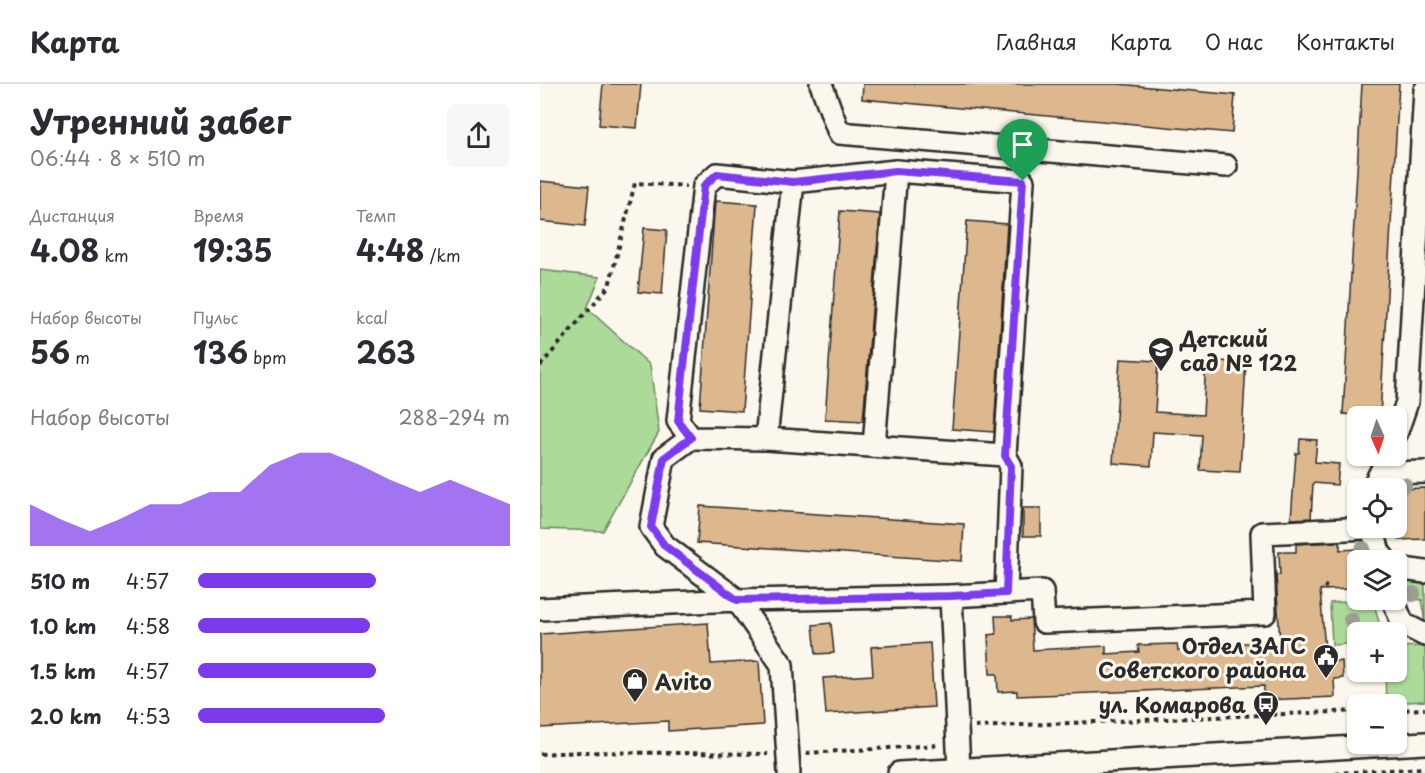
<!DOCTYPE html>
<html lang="ru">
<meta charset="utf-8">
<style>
:root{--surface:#fff;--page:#f7f7f7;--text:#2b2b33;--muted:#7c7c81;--line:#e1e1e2;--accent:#7c3aed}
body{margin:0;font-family:"Playpen Sans",sans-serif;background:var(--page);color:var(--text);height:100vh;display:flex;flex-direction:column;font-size:22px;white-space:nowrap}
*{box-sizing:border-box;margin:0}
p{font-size:20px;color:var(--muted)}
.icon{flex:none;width:33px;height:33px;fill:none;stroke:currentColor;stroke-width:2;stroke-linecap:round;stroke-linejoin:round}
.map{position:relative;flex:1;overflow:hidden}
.drawer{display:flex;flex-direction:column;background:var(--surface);width:540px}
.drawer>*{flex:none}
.needle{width:39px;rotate:177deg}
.tools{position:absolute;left:807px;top:322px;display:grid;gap:12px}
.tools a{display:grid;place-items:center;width:60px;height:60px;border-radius:9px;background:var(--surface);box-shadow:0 2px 4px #0004;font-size:30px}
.pin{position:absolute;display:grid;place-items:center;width:51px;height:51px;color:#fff;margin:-62px -26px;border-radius:50% 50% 50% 0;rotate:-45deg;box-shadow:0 0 6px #0007}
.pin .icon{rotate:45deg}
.round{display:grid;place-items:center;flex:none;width:63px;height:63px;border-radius:9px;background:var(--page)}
.summary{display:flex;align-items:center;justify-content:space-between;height:102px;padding:0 30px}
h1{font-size:33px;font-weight:700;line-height:45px}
.stats{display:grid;grid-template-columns:repeat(3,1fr);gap:9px;height:102px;padding:6px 30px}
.stats div{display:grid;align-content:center}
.stats b{font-size:30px;font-weight:700}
.stats small{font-size:16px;font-weight:400}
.stats p{font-size:16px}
.chart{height:168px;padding:12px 30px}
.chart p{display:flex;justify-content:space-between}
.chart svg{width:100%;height:108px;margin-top:6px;fill:var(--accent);opacity:.7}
ul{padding:0 30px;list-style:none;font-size:20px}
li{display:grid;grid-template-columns:96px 72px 1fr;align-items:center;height:45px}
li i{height:15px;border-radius:8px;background:var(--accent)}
header{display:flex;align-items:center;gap:36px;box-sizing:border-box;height:84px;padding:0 30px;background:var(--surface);border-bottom:2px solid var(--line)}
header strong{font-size:28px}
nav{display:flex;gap:33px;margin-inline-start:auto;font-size:21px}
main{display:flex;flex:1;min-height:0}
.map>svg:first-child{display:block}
</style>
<header>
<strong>Карта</strong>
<nav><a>Главная</a><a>Карта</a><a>О нас</a><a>Контакты</a></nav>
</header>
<main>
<section class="drawer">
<div class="summary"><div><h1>Утренний забег</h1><p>06:44 · 8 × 510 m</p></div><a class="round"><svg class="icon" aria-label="share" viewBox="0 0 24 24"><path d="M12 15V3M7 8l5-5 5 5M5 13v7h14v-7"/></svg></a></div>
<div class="stats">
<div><p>Дистанция</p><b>4.08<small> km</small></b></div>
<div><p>Время</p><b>19:35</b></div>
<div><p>Темп</p><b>4:48<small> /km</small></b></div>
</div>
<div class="stats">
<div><p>Набор высоты</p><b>56<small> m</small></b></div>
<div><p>Пульс</p><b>136<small> bpm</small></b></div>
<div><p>kcal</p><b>263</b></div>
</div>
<div class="chart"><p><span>Набор высоты</span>288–294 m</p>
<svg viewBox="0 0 160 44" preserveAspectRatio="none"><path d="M0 44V27L10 33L20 38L30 33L40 27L50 27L60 22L70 22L80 11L90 6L100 6L110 11L120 17L130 22L140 17L150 22L160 27V44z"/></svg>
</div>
<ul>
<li><b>510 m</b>4:57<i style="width:57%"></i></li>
<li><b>1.0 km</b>4:58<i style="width:55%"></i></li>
<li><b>1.5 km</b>4:57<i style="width:57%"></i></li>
<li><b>2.0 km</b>4:53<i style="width:60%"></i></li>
</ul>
</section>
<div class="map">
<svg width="885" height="689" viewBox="0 0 885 689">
<rect width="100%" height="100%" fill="#fbf7ec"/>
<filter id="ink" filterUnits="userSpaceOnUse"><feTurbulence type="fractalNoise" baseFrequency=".0167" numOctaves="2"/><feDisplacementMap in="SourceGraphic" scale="12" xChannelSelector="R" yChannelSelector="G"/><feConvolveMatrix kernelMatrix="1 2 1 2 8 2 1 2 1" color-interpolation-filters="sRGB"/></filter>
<g filter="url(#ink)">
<g fill="#acda99" stroke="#6c8262" stroke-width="1.5">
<path d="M0,186L60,193L47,224L110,281L119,348L63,447L0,445Z"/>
<path d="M885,493V541L882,516L863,514L857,508L856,502L863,494Z"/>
<path d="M833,516L842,549H818L817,576H809L808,560L792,561L790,519Z"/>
<path d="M885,562V617L846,619L845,588H856L857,563Z"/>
</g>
<g fill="#ddb88e" stroke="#2b2b2b" stroke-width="1.5">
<path d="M63,0H101L97,44L59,41Z"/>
<path d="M323,0H578L695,11L692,49L322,15Z"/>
<path d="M822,0H859L840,333L803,330Z"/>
<path d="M0,97L49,102L45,142L0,137Z"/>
<path d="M175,117L217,120L202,327L160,324Z"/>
<path d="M300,127L340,130L323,337L285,335Z"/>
<path d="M427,137L467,140L454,348L412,345Z"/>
<path d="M104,144L127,146L122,210L98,208Z"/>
<path d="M580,275L618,277L615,328L663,331L666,276L706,279L700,388L660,386L662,351L613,348L611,382L573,379Z"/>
<path d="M760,355L777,356L775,378L799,380L797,401L773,399L771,434L751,435L756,369H759Z"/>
<path d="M885,404V455L859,456L856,405Z"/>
<path d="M160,422L424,440L422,477L157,459Z"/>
<rect x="483" y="424" width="18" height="28"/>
<path d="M800,458V466L818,465V486H814L815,505L780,506L786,578L802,577L803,594L794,595L795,613L724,616V602L477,612V607L458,608L457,590H450L448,551L456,550L455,532H472V536L491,535L493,566L566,562V570L599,568L598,561L637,560L638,567L669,566V559H740L736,491H740L739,468H756V460Z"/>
<path d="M168,539L171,580L219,577L223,641L128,647V637L0,644V550Z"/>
<path d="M291,539L294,569L276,570L273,541Z"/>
<path d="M390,559L394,623L286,630L283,594L333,591L331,563Z"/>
</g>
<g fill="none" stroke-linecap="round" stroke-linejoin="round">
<defs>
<g id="minor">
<path d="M281,0L299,49L686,82"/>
<path d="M253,98L177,90L164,102L138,337L151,354L226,355L465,371L471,382L466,509"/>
<path d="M856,350L867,318L885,6"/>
<path d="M151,354L124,374L111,443L125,462L197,516L411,512"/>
<path d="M226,355L253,98L356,87"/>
<path d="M334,362L356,87L483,97L465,371"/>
<path d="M835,399L849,372"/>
<path d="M832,405C841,385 866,389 885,388"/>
<path d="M832,444L839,468L846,477"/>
<path d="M856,484L885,488"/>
<path d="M853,516L863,540L885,551"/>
<path d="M0,525L197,516L242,581L249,689"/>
<path d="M419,686L411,512L502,507L504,538L725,529L722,449L828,444"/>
<path d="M359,689L885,659"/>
</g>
</defs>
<use href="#minor" stroke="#2b2b2b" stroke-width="26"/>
<g stroke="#2b2b2b" stroke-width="4" stroke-dasharray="4.5 4.5" stroke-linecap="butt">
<path d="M0,282L69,202L95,99L146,102"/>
<path d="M784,502L787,503"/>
<path d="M856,626L885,625"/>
<path d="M435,643L818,627"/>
<path d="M266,669L399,661"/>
<path d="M0,670L40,668L228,670"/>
<path d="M795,689L885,684"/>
</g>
<use href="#minor" stroke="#fbf7ec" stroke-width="21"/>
</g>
<g fill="#9a9f91">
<circle cx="864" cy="401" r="8"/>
<circle cx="823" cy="465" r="8"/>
<circle cx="873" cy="510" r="8"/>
<circle cx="811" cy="536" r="8"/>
</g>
</g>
<g fill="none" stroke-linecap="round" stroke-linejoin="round" filter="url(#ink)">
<defs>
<path id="route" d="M356,87L483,97L465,372L471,382L466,509L411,512L197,516L125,462L111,443L124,374L151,354L138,337L164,102L177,90L253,98Z"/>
</defs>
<use href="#route" stroke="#fff" stroke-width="12"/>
<use href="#route" stroke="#7c3aed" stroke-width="8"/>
</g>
<defs>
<symbol id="school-pin" viewBox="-11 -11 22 30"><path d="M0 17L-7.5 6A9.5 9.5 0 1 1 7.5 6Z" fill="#2b2b2b" stroke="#fbf7ec"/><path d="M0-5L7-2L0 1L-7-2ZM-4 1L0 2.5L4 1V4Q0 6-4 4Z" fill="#fff"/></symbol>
<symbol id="civic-pin" viewBox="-11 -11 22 30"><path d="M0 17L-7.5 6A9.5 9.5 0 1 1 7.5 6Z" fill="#2b2b2b" stroke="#fbf7ec"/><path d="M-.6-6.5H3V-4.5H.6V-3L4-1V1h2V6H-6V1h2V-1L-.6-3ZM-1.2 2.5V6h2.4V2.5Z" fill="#fff"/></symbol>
<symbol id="shop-pin" viewBox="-11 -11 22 30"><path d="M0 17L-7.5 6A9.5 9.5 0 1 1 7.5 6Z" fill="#2b2b2b" stroke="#fbf7ec"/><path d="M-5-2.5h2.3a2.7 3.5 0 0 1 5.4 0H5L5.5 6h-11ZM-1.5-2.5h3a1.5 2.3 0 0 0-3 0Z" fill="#fff"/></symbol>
<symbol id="bus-pin" viewBox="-11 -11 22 30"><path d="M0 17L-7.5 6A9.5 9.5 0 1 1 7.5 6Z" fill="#2b2b2b" stroke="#fbf7ec"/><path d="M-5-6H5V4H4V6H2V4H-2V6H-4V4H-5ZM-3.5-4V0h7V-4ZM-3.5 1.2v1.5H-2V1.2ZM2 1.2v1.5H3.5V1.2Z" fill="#fff"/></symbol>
</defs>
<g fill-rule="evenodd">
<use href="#school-pin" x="606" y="251" width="30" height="40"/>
<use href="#civic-pin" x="771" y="558" width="30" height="40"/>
<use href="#shop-pin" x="80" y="582" width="30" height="40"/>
<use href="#bus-pin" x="711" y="605" width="30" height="40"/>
</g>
<g text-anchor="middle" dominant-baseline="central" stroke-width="6" stroke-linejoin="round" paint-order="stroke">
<g font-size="21" font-weight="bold" fill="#2b2b2b" stroke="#fbf7ec" text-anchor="start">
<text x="640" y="254">Детский<tspan x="640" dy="24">сад № 122</tspan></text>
<text x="766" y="561" text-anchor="end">Отдел ЗАГС<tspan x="766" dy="24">Советского района</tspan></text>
<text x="115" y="597">Avito</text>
<text x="706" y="620" text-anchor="end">ул. Комарова</text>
</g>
</g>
</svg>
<div class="tools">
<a><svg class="needle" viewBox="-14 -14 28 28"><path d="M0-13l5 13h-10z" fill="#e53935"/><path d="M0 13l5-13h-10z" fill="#7c7c81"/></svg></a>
<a><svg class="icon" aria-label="locate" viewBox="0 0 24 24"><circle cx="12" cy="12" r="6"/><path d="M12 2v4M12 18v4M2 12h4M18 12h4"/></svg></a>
<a><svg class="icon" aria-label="layers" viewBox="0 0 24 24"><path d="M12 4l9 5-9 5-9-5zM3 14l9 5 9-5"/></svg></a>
<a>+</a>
<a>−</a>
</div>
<div class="pin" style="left:483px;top:97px;background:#1e9e55"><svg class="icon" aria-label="arrive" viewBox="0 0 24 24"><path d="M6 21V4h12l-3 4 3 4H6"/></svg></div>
</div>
</main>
